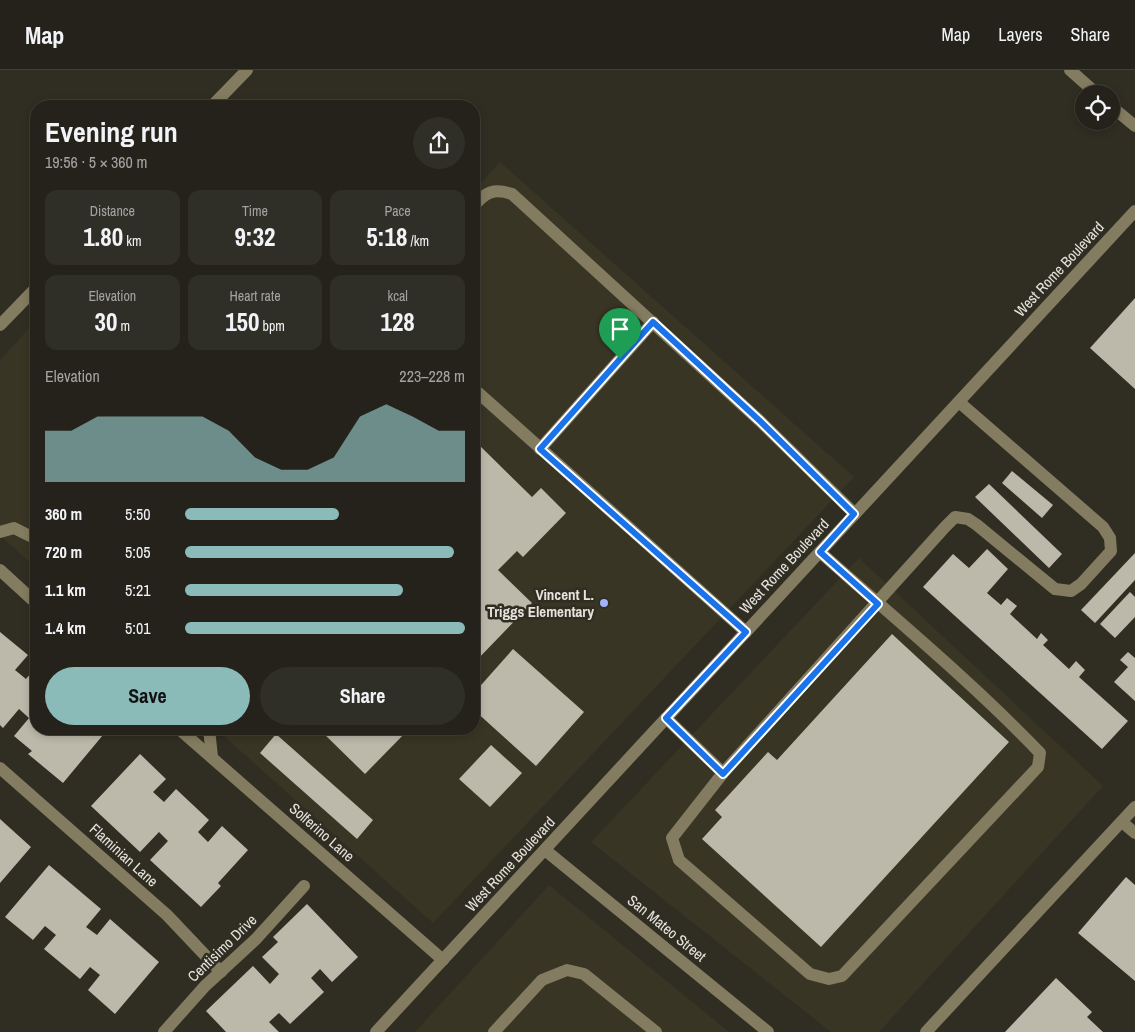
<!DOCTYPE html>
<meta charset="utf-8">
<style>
:root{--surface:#24221a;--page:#302f27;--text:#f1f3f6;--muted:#a3a4a2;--line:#413f39;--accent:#8bbbb9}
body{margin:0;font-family:"Archivo Narrow",sans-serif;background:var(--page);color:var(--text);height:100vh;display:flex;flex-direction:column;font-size:19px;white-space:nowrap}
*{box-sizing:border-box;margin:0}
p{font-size:16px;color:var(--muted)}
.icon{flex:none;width:28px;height:28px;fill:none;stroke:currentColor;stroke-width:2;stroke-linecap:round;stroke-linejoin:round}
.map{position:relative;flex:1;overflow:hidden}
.side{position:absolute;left:30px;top:30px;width:450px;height:635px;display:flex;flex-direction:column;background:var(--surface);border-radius:20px;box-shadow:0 2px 8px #0003,0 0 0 1px var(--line)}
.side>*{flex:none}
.buttons{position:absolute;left:1075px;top:15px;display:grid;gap:10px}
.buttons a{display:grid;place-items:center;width:45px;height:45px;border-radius:50%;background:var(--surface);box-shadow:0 2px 8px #0003,0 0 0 1px var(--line);font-size:25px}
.pin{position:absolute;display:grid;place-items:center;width:42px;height:42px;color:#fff;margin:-51px -21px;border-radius:50% 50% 50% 0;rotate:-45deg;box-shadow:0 0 5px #0007}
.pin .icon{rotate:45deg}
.round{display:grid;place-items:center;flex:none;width:52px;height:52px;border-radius:26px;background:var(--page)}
.summary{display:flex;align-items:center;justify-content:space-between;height:85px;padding:0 15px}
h1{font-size:28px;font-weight:800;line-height:38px}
.metrics{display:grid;grid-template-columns:repeat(3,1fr);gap:8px;height:85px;padding:5px 15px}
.metrics div{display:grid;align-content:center;border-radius:12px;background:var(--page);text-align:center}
.metrics b{font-size:25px;font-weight:800}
.metrics small{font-size:14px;font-weight:400}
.metrics p{font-size:14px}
.chart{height:140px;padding:10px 15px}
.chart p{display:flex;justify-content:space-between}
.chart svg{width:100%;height:90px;margin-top:5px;fill:var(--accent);opacity:.7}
.action{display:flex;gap:10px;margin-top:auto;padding:10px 15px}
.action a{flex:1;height:58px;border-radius:30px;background:var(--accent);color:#111;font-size:20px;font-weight:800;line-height:58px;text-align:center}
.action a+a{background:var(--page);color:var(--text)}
ul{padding:0 15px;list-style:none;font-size:16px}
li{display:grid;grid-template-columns:80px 60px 1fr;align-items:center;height:38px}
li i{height:12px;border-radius:6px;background:var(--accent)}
header{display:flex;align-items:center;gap:30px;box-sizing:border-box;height:70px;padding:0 25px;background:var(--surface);border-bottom:1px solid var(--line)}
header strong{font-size:24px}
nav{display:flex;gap:28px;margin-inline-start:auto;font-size:18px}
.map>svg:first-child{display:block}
</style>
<header>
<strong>Map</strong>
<nav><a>Map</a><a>Layers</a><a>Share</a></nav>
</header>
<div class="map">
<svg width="1135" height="962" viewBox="0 0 1135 962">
<rect width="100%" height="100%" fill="#302d22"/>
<g fill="#393524">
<path d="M500,92L854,407L433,853L216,659H474V121Z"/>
<path d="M36,251V498L0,465V290Z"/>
<path d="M859,488L1103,716L879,962H831L591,772Z"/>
<path d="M549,815L729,962H415Z"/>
</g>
<g fill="#bcb9ab">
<path d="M1135,228V319L1090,278Z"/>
<path d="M474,370L532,427L541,418L566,443L523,487L517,481L498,500L532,533L474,593Z"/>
<path d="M1012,401L1053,435L1042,448L1002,413Z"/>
<path d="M989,414L1062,484L1049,498L975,427Z"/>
<path d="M987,479L1008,499L987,523L1001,535L1007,528L1017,536L1010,544L1037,569L1041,563L1048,570L1043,575L1069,599L1076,591L1085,600L1079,607L1128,651L1102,679L923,517L953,484L969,498Z"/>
<path d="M1135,483V510L1095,553L1081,540Z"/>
<path d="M1130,522L1135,527V547L1115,568L1100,554Z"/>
<path d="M0,562L28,585L15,600L26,609L36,597V659H108L63,713L28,684L32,681L14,666L29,648L19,639L3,658L0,655Z"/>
<path d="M892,564L1009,672L821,877L702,769L722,747L715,740L768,682L777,690Z"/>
<path d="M513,579L584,642L536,696L474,640V623Z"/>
<path d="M1128,582L1135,588V631L1114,612L1128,597L1120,590Z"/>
<path d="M319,659H409L365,704Z"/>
<path d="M276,664L373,750L357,769L260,683Z"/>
<path d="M491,675L522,703L490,737L459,709Z"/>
<path d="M140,684L166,709L153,722L164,732L176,719L209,750L198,762L208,772L222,756L248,780L218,813L221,816L201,837L150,790L168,771L159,762L140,782L91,736Z"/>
<path d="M0,749L31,777L0,813Z"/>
<path d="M49,795L101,839L86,857L97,865L110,849L159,892L115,944L88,920L100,905L90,897L80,909L44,879L56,865L45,856L33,870L5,847Z"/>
<path d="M1126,807L1135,815V911L1078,863Z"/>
<path d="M307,834L358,887L332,912L320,899L311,908L324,922L290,954L279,943L269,952L279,962H226L206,941L253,896L270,914L279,904L262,887L278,872L273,867Z"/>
<path d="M1056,908L1092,942L1087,947L1103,962H1005Z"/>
</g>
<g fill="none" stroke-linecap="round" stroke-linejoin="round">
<g stroke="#847c60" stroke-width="12">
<path d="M1070,0L1097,24"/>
<path d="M212,36L247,0"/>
<path d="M1111,36L1135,56"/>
<path d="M474,136C485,122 494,118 512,124L760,351L855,444"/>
<path d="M0,255L36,218"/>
<path d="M474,319L746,562"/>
<path d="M540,379L653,252"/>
<path d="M0,462L14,458L36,469"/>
<path d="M820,482C894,548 971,611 1040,683L1038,697L842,906L829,909L810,904L679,790L672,768L723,703L945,457L955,447L968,449L977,455L1055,519L1071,521L1081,514L1111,481L1110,468L1103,457L959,332"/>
<path d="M0,500L36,533"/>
<path d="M666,648L723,703"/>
<path d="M179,659L443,890"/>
<path d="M209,659L212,687"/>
<path d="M0,698L167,845L221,902"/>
<path d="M1122,752L1135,763"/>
<path d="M545,780L768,962"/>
<path d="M164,962L205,916L256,869L304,816"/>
<path d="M376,962L1135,141"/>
<path d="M494,962L542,910L567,900L584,904L656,962"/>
<path d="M926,962L1135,737"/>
</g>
</g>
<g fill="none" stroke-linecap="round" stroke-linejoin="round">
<defs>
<path id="route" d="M653,252L760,351L854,444L820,482L878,534L723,704L666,648L746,562L540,379Z"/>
</defs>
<use href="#route" stroke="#fff" stroke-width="10"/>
<use href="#route" stroke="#1a73e8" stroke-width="6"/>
</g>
<circle fill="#a3b2fd" stroke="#302d22" stroke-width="2" cx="604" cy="533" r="5"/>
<g text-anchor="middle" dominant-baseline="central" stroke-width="5" stroke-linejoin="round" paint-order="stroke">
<g font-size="15" fill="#e5e3dc" stroke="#302d22">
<text transform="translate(1059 199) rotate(-47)">West Rome Boulevard</text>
<text transform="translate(784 496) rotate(-47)">West Rome Boulevard</text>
<text transform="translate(322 762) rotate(41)">Solferino Lane</text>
<text transform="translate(124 785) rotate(42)">Flaminian Lane</text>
<text transform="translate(510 794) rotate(-47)">West Rome Boulevard</text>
<text transform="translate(667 858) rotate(39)">San Mateo Street</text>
<text transform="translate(222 878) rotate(-44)">Centisimo Drive</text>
</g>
<g font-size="15" font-weight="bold" fill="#e5e3dc" stroke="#302d22" text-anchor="end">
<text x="594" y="524">Vincent L.<tspan x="594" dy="17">Triggs Elementary</tspan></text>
</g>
</g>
</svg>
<div class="buttons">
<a><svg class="icon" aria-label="locate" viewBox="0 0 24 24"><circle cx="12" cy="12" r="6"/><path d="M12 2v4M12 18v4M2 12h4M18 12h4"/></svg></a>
</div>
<div class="pin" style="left:620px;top:289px;background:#1e9e55"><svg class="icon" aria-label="arrive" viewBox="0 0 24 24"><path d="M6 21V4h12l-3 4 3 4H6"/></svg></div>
<section class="side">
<div class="summary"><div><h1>Evening run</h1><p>19:56 · 5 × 360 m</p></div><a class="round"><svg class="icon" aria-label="share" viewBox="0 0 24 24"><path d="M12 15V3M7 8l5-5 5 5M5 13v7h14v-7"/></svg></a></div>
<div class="metrics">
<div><p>Distance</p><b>1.80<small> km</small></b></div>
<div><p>Time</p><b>9:32</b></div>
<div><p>Pace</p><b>5:18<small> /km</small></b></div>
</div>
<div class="metrics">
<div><p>Elevation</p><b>30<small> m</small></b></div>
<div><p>Heart rate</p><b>150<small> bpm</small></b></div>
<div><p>kcal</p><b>128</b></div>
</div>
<div class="chart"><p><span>Elevation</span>223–228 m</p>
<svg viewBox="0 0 160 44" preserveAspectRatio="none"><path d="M0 44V19L10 19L20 12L30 12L40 12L50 12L60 12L70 19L80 32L90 38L100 38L110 32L120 12L130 6L140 12L150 19L160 19V44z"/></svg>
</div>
<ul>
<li><b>360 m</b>5:50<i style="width:55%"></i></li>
<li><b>720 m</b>5:05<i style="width:96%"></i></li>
<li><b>1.1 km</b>5:21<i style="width:78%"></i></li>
<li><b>1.4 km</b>5:01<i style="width:100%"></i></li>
</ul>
<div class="action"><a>Save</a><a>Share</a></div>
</section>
</div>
